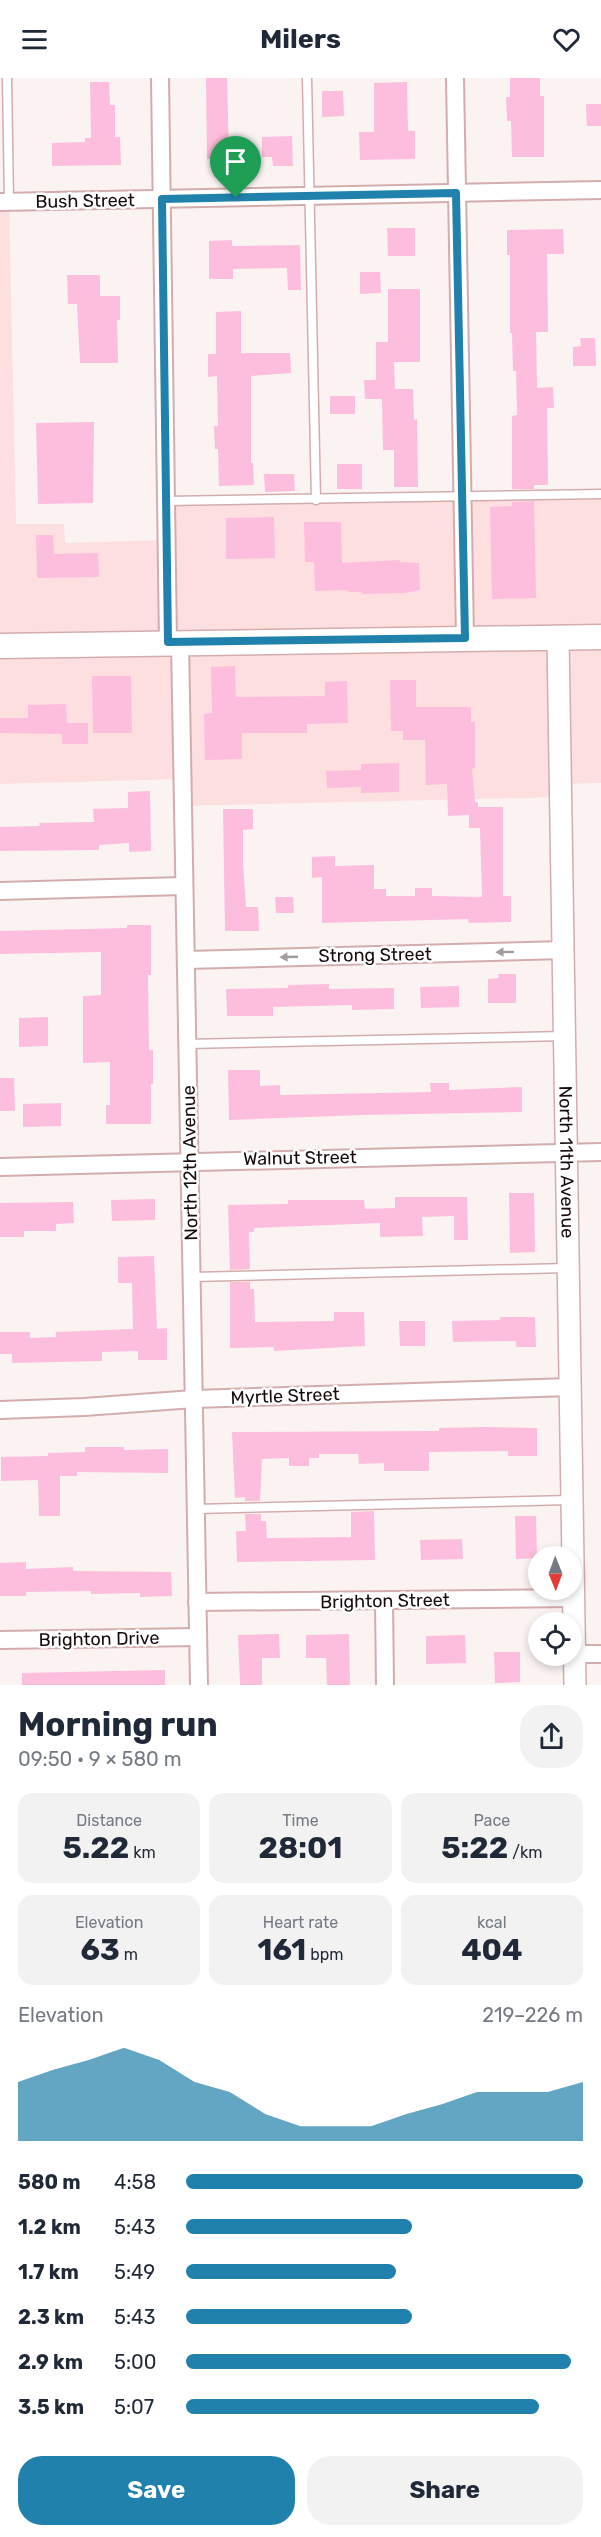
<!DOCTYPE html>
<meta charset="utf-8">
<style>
:root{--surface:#fff;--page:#f2f2f3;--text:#1f2937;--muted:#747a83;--accent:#2081ac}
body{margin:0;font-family:Rubik,sans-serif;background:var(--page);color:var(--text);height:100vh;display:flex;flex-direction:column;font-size:22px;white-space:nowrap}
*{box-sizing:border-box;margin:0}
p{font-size:20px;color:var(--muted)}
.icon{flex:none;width:33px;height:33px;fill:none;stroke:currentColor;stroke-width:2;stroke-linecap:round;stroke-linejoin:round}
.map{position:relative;height:1607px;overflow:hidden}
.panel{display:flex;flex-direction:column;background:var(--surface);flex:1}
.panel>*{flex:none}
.needle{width:39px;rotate:179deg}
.controls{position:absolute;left:528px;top:1468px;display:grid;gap:12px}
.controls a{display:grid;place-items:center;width:54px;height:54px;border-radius:50%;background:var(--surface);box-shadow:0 3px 9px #0003;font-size:30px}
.pin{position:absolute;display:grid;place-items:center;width:51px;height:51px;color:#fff;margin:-62px -26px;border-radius:50% 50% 50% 0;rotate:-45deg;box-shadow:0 0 6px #0007}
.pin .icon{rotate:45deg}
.round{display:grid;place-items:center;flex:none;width:63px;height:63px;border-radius:24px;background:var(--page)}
.overview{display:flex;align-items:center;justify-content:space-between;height:102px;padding:0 18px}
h1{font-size:33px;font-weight:700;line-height:45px}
.figures{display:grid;grid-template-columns:repeat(3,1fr);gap:9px;height:102px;padding:6px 18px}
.figures div{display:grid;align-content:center;border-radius:15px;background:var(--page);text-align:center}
.figures b{font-size:30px;font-weight:700}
.figures small{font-size:16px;font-weight:400}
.figures p{font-size:16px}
.chart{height:168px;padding:12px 18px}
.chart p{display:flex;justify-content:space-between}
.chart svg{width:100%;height:108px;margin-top:6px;fill:var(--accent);opacity:.7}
.cta{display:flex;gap:12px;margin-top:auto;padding:12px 18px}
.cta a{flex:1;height:69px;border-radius:24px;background:var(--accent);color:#fff;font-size:24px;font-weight:700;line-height:69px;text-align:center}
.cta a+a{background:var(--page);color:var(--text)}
ul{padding:0 18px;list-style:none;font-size:20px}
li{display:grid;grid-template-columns:96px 72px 1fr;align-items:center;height:45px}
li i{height:15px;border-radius:8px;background:var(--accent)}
header{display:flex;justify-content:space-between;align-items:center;height:78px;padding:0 18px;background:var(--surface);font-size:27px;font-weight:700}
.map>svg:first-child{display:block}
</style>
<header><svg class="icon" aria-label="menu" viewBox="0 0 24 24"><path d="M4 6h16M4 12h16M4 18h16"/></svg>Milers<svg class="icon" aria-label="heart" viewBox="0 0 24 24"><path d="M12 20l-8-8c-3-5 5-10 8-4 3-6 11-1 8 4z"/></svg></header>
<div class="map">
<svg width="601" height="1607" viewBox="0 0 601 1607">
<rect width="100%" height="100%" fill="#fbf2f2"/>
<path fill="#fddfe0" d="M0,124H9L16,446H64L65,465L166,462V423L601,416V705L561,706V719L182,728V701L0,706Z"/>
<g fill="#fcbedc">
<path d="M206,0H227L229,81H207Z"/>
<path d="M510,0H540V18H544V79H512L511,43H507L506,19H510Z"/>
<path d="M90,4H109L110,27H115V59H120L121,87L52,88V65L85,64V60H91Z"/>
<path d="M407,4L408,53H415V81L360,82L359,54H374V5Z"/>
<path d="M322,13H343L344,38L322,39Z"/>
<path d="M586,26H601V48H587Z"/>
<path d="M292,58L293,88H273L272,79H262V59Z"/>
<path d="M387,150H415V178H388Z"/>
<path d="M563,151L564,176H547L548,254H536L537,310L553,309L554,330H547L548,407H534V411H512V338L517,337L516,293H513L512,255H510V177H507V152Z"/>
<path d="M232,162V168L300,167L301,212H288L287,190L233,191V201H209V163Z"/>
<path d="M360,194H380L381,215L360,216Z"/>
<path d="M67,197H100V218H120V242H117L118,285H80L77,226H68Z"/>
<path d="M388,211H420V284H394L395,311H413L414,342L417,341L418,409H394V372H383L382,321H365L364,302H376V264H388Z"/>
<path d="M241,233V275H290L291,295L251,298V385H253L254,407L219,408L218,371H215L214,348H218L217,298L208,299V276H216V234Z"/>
<path d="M580,260H595L596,288H573V269L581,268Z"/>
<rect x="330" y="318" width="25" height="18"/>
<path d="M94,344L93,425L38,426L36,345Z"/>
<rect x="337" y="386" width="25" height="25"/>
<path d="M264,396H294L295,413L265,414Z"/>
<path d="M534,423L536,520L492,521L490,429L512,428V424Z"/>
<path d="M274,439L275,480L226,481V440Z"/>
<path d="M304,444H341L342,485L400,482V484L419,485L420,512L404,515L362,516V514H349L347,512L315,513L314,484H305Z"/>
<path d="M36,457H53L54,476L98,475L99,499L37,500Z"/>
<path d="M235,588L236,619L325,618V604L347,603L348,645L307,646V655H242V681L205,682L204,636L212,635L211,589Z"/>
<path d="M92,598H131L132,655H93Z"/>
<path d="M390,602H416V629H471V644H475V690L472,691L475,724H478V729H503V818H511V844L469,845L468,841L322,845V799L312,800V779L335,778V788L374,787V811H386V818H415V810H432V818L482,819L480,750H469V737L448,738L447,706L426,707L425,662H403V653H391Z"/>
<path d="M66,626L67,645H88V666H62V656L0,655V640H28V627Z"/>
<path d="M399,685V714L361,715V709L327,710L326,693L361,692V686Z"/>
<path d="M150,713L151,773L129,774V765L99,767V772L0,773V749L40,748L39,745L94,744L93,731L128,730V714Z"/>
<path d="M223,731H253V751L243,752V785L246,829H258L259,853H225Z"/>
<path d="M275,819H293L294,835H276Z"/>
<path d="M127,847H151V897H148L149,972H153V1006H151V1046H106V1027H110V984L83,985V918L101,917V874L0,876V853L127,850Z"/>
<path d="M498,896H516V925H488V901L499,900Z"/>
<path d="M329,906V911L394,910V931L352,932V927L273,929V938H227L226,911L288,910V907Z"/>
<path d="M459,908V929L421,930L420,909Z"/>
<path d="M48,939V968L19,969V940Z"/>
<path d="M228,992H260V1008L280,1007V1017L431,1014L430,1005H449V1012L522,1009V1034L362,1037L229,1042Z"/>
<path d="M0,1000H14L15,1033H0Z"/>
<path d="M61,1025V1048L23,1049V1026Z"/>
<path d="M509,1115H534L535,1174L510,1175Z"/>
<path d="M395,1119H467L468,1162H454V1138L422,1139L423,1158L380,1159V1145L254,1150V1154H249L250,1191L230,1192L228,1127L288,1126V1122H364L365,1131L395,1130Z"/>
<path d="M155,1121V1142L112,1143L111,1122Z"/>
<path d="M73,1124L74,1145L56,1146V1153H24V1159H0V1125Z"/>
<path d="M154,1178L157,1251L167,1250V1282H138V1273L102,1274V1283L12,1285V1276H0V1254H30V1260L56,1259V1254L133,1251L132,1205H118V1179Z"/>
<path d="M230,1204H250V1211H254L255,1244L334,1243V1234H364L365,1268L274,1273V1269L230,1270Z"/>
<path d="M500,1239H535L536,1269H516V1263L453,1264L452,1243L500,1242Z"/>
<path d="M399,1243H425V1268H400Z"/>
<path d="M485,1349L537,1350V1378H508V1373L429,1374V1393H384V1385L359,1386L358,1376H319V1380H309V1388H289V1380L262,1381L260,1423H245V1419L235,1420L232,1354L439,1353V1350Z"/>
<path d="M85,1369H124V1372L168,1371V1395L77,1394V1398H60V1438H39L38,1402L1,1403V1379L48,1378V1375L85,1374Z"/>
<path d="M374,1433L375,1482L237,1484L236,1453H246L245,1436H261V1443H266L267,1460L351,1459V1434Z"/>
<path d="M515,1438H536L537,1480L516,1481Z"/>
<path d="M462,1461L463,1481L421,1482L420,1462Z"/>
<path d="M26,1484V1491L73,1489V1493L171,1494L172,1518L140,1519V1515L91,1516V1513L26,1514V1518H0V1485Z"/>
<path d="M279,1556L280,1580H262V1607H240L238,1557Z"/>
<path d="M349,1556L350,1607H327L326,1580H306V1557Z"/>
<path d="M465,1557L466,1585L426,1586V1558Z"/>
<path d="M494,1574H520V1604L495,1605Z"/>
<path d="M165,1592V1607H22V1595Z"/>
</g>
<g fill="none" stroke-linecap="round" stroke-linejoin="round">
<defs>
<g id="service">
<path d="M7,0L9,124"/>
<path d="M307,0L316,422"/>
<path d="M166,423L601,416"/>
<path d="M187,966L565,958"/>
<path d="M192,1199L566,1190"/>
<path d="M196,1431L570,1422"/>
</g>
<g id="minor">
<path d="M160,0L168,564"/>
<path d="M455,0L465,560"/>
<path d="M0,124L601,112"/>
<path d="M180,564L199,1607"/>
<path d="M0,813L183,808"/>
<path d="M186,882L564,872"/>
<path d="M0,1089L601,1074"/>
<path d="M0,1332L84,1329L194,1321L570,1309"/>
<path d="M384,1523L385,1607"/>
<path d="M197,1524L573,1520"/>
<path d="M0,1562L198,1559"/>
<path d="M574,1576H601"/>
</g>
<g id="tertiary">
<path id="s1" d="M558,560L575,1607"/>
</g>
<path id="secondary" d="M0,568L601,559"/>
</defs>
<use href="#service" stroke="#d3adae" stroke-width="11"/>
<use href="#minor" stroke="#d3adae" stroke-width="20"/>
<use href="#tertiary" stroke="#d3adae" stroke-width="24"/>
<use href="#secondary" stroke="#d3adae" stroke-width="27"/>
<use href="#service" stroke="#fff" stroke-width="8"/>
<use href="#minor" stroke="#fff" stroke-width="16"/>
<use href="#tertiary" stroke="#fff" stroke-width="21"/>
<use href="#secondary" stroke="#fff" stroke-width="24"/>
</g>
<defs><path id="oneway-solid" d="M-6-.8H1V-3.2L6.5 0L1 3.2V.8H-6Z" transform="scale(1.5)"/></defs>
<g fill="#a39d9e">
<use href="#oneway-solid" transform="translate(505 874) rotate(179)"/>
<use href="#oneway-solid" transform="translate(289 879) rotate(178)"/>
</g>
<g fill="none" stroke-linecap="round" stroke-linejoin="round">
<defs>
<path id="route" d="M456,115L465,560L168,564L162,121Z"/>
</defs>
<use href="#route" stroke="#fff" stroke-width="12"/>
<use href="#route" stroke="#2081ac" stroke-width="8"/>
</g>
<g text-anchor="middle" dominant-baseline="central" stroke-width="5" stroke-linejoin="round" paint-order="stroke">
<g font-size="18" fill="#180b0c" stroke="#fff">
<text transform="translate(85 123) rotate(-1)">Bush Street</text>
<text transform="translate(375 877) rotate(-1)">Strong Street</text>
<text transform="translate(300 1080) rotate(-1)">Walnut Street</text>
<text stroke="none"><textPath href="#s1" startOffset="524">North 11th Avenue</textPath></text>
<text transform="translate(190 1085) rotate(-91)">North 12th Avenue</text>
<text transform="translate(285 1318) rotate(-2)">Myrtle Street</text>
<text transform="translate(385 1523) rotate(-1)">Brighton Street</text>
<text transform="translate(99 1561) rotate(-1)">Brighton Drive</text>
</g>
</g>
</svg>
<div class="controls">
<a><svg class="needle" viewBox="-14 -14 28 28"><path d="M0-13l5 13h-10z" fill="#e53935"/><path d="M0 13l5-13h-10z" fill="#747a83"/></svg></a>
<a><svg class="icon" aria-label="locate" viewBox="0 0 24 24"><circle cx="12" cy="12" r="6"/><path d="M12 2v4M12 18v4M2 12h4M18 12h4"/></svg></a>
</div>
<div class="pin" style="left:236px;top:120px;background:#1e9e55"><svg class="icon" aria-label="arrive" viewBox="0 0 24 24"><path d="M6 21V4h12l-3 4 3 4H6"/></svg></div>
</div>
<section class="panel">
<div class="overview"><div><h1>Morning run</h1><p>09:50 · 9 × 580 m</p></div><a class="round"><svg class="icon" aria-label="share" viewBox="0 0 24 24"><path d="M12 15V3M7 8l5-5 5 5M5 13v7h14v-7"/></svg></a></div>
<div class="figures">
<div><p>Distance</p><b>5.22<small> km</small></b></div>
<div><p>Time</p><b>28:01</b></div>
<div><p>Pace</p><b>5:22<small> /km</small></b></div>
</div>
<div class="figures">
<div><p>Elevation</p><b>63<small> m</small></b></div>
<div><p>Heart rate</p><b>161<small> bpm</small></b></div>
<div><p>kcal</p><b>404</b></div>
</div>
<div class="chart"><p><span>Elevation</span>219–226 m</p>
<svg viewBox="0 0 160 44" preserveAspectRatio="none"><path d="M0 44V20L10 15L20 11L30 6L40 11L50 20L60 24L70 33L80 38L90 38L100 38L110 33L120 29L130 24L140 24L150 24L160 20V44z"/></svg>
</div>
<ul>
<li><b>580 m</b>4:58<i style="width:100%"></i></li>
<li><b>1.2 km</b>5:43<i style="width:57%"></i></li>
<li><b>1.7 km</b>5:49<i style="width:53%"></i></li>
<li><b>2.3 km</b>5:43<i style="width:57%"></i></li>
<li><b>2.9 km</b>5:00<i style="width:97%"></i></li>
<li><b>3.5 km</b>5:07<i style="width:89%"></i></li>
</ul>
<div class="cta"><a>Save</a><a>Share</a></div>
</section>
